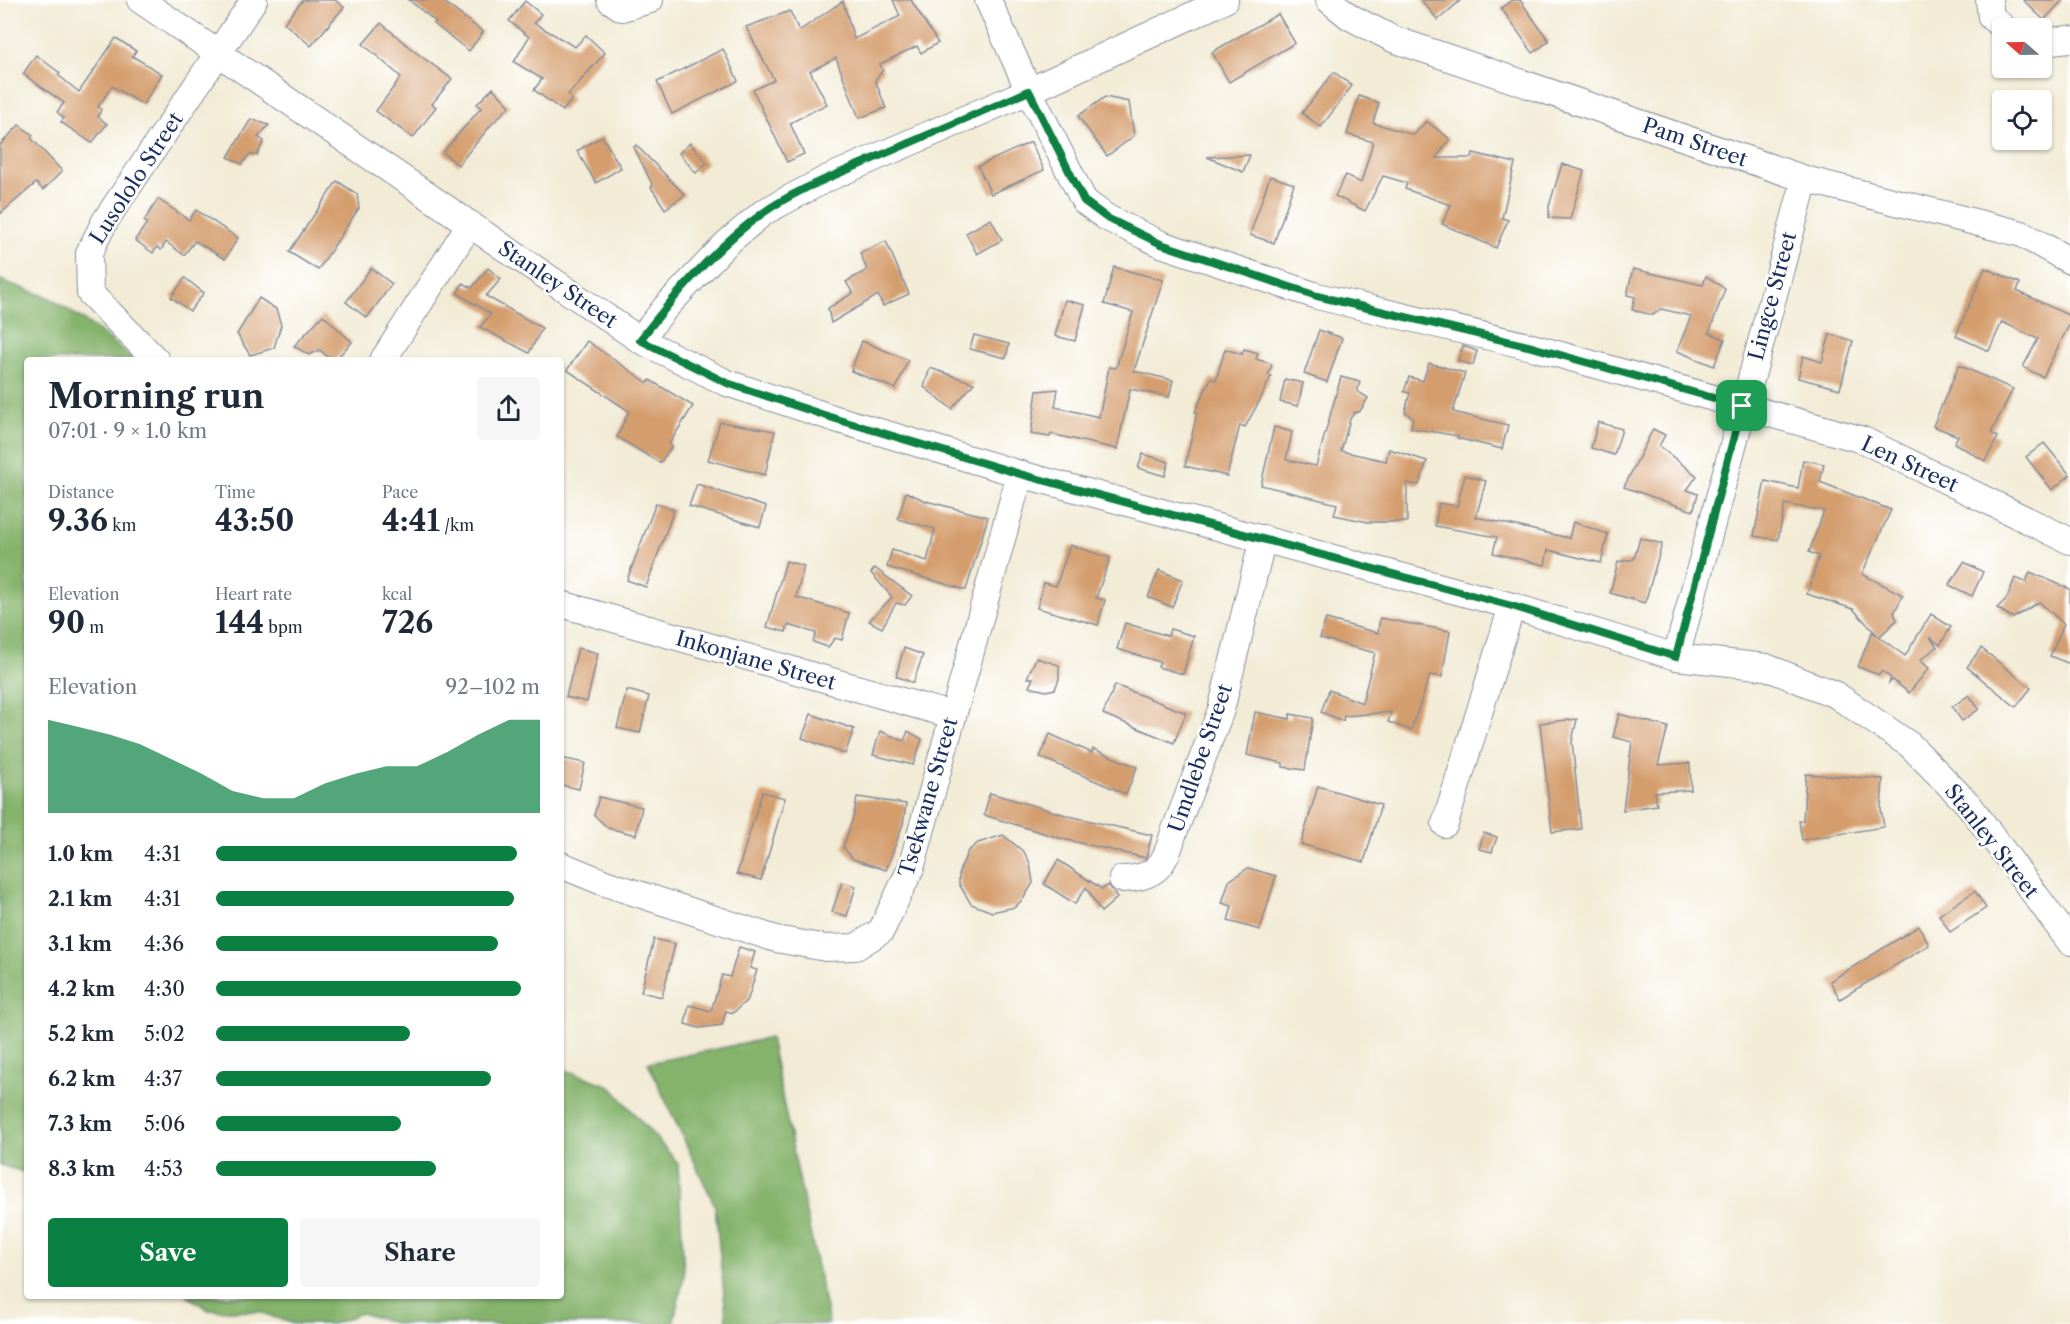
<!DOCTYPE html>
<meta charset="utf-8">
<style>
:root{--surface:#fff;--page:#f6f6f7;--text:#1f2937;--muted:#747a83;--accent:#0b8043}
body{margin:0;font-family:"Libre Caslon Text",serif;background:var(--page);color:var(--text);height:100vh;display:flex;flex-direction:column;font-size:22px;white-space:nowrap}
*{box-sizing:border-box;margin:0}
p{font-size:20px;color:var(--muted)}
.icon{flex:none;width:33px;height:33px;fill:none;stroke:currentColor;stroke-width:2;stroke-linecap:round;stroke-linejoin:round}
.map{position:relative;flex:1;overflow:hidden}
.panel{position:absolute;left:24px;top:357px;width:540px;height:942px;display:flex;flex-direction:column;background:var(--surface);border-radius:6px;box-shadow:0 2px 4px #0004}
.panel>*{flex:none}
.needle{width:39px;rotate:290deg}
.fabs{position:absolute;left:1992px;top:18px;display:grid;gap:12px}
.fabs a{display:grid;place-items:center;width:60px;height:60px;border-radius:6px;background:var(--surface);box-shadow:0 2px 4px #0004;font-size:30px}
.pin{position:absolute;display:grid;place-items:center;width:51px;height:51px;color:#fff;margin:-26px;border-radius:12px;box-shadow:0 3px 9px #0006}
.round{display:grid;place-items:center;flex:none;width:63px;height:63px;border-radius:6px;background:var(--page)}
.head{display:flex;align-items:center;justify-content:space-between;height:102px;padding:0 24px}
h1{font-size:33px;font-weight:700;line-height:45px}
.metrics{display:grid;grid-template-columns:repeat(3,1fr);gap:9px;height:102px;padding:6px 24px}
.metrics div{display:grid;align-content:center}
.metrics b{font-size:30px;font-weight:700}
.metrics small{font-size:16px;font-weight:400}
.metrics p{font-size:16px}
.chart{height:168px;padding:12px 24px}
.chart p{display:flex;justify-content:space-between}
.chart svg{width:100%;height:108px;margin-top:6px;fill:var(--accent);opacity:.7}
.primary-button{display:flex;gap:12px;margin-top:auto;padding:12px 24px}
.primary-button a{flex:1;height:69px;border-radius:6px;background:var(--accent);color:#fff;font-size:24px;font-weight:700;line-height:69px;text-align:center}
.primary-button a+a{background:var(--page);color:var(--text)}
ul{padding:0 24px;list-style:none;font-size:20px}
li{display:grid;grid-template-columns:96px 72px 1fr;align-items:center;height:45px}
li i{height:15px;border-radius:8px;background:var(--accent)}
.map>svg:first-child{display:block}
</style>
<div class="map">
<svg width="2070" height="1324" viewBox="0 0 2070 1324">
<rect width="100%" height="100%" fill="#fff"/>
<filter id="ink" filterUnits="userSpaceOnUse"><feTurbulence type="fractalNoise" baseFrequency=".0167" numOctaves="2"/><feDisplacementMap in="SourceGraphic" scale="12" xChannelSelector="R" yChannelSelector="G"/><feConvolveMatrix kernelMatrix="1 2 1 2 8 2 1 2 1" color-interpolation-filters="sRGB"/></filter>
<filter id="wash" filterUnits="userSpaceOnUse"><feTurbulence type="fractalNoise" baseFrequency=".008" numOctaves="4" result="noise"/><feDisplacementMap in="SourceGraphic" scale="24" xChannelSelector="R" yChannelSelector="G"/><feGaussianBlur stdDeviation="1.35" result="paint"/><feColorMatrix in="noise" values="0 0 0 0 0 0 0 0 0 0 0 0 0 0 0 0 0 1.4 0 .05"/><feComposite in="paint" operator="in"/></filter>
<g filter="url(#wash)">
<rect width="100%" height="100%" fill="#f2ebd5"/>
<g fill="#85b36c" stroke="#507165" stroke-width="1.5">
<path d="M0,280L50,298L97,329L135,360H27V1173L0,1165Z"/>
<path d="M770,1038L829,1324H727L715,1206L648,1063Z"/>
<path d="M561,1068L610,1086L678,1163L684,1276L673,1324H397L361,1313L333,1324H293L260,1312L209,1310L187,1296H561Z"/>
</g>
<g id="blocks">
<g fill="#d49d6d">
<path d="M303,0H335L344,7L311,46L284,23Z"/>
<path d="M409,0H441L483,32L469,51L434,24L436,22Z"/>
<path d="M893,0H911L938,43L921,53L917,46L880,64L883,70L875,80L886,108L859,118L836,58L810,71L827,104L790,123L804,154L787,162L753,90L774,80L746,27L790,11L799,31L843,1L854,39L900,16Z"/>
<path d="M1421,0H1461L1438,20Z"/>
<path d="M1512,0H1520L1549,41L1533,53L1501,8Z"/>
<path d="M2023,0H2063L2044,20Z"/>
<path d="M525,1L541,14L534,23L575,47L586,35L605,53L568,95L572,99L563,111L534,90L542,79L514,62L529,37L509,21Z"/>
<path d="M1278,14L1295,43L1229,82L1212,52Z"/>
<path d="M381,23L414,51L452,79L432,104L436,107L413,138L376,111L401,77L363,44Z"/>
<path d="M116,38L136,51L132,56L162,74L143,105L112,86L98,107L101,109L98,117L107,124L92,143L61,122L64,118L57,112L64,103L23,74L36,55L60,73L58,75L79,92Z"/>
<path d="M723,49L738,81L672,114L657,82Z"/>
<path d="M1334,72L1352,86L1321,127L1302,113Z"/>
<path d="M493,88L510,106L491,125L458,165L443,152L481,108L477,104Z"/>
<path d="M1359,96L1379,103L1373,123L1414,135L1426,121L1450,139L1436,158H1472L1473,153L1515,163L1502,218L1508,220L1496,248L1442,224L1451,205L1405,189L1407,183L1383,176L1365,211L1335,196L1346,175L1361,183L1373,142L1347,134Z"/>
<path d="M1105,97L1129,102L1134,136L1107,156L1078,116Z"/>
<path d="M251,119L269,125L258,137L264,141L257,155H249L242,164L228,157Z"/>
<path d="M19,125L33,135L31,138L62,171L43,190L36,183L0,214V145Z"/>
<path d="M602,136L621,168L596,183L577,151Z"/>
<path d="M1031,142L1044,170L991,194L978,166Z"/>
<path d="M690,143L707,163L696,173L679,153Z"/>
<path d="M636,145L685,195L665,209L651,187L653,186L634,147Z"/>
<path d="M1250,155L1243,172L1207,157Z"/>
<path d="M1562,164L1584,171L1570,219L1549,218V206Z"/>
<path d="M1270,176L1294,184L1274,243L1250,235Z"/>
<path d="M337,181L357,194L359,208L318,270L289,252Z"/>
<path d="M158,199L189,220L196,210L238,238L225,259L195,241L184,255L166,242L161,250L157,247L153,253L135,240L147,223L144,221Z"/>
<path d="M991,219L1002,240L977,254L966,233Z"/>
<path d="M886,241L909,294L883,306L878,295L831,323L828,308L853,293L846,282L867,270L860,253Z"/>
<path d="M1114,267L1163,280L1134,371L1173,380L1169,397L1130,389L1117,449L1051,434L1050,437L1031,434L1037,391L1058,389L1055,407L1099,417L1109,367L1116,368L1133,312L1104,304Z"/>
<path d="M371,268L392,284L367,318L346,302Z"/>
<path d="M488,268L501,279L486,296L542,328L529,353L480,327L491,314L457,293L463,283L472,288Z"/>
<path d="M1985,268L2020,283L2017,291L2070,316V323L2043,377L2023,367L2038,339L2002,322L1989,351L1956,336Z"/>
<path d="M1633,269L1703,285L1706,276L1725,289L1709,333L1725,339L1714,366L1677,351L1691,316L1661,309L1653,315L1632,310L1635,297L1627,295Z"/>
<path d="M185,278L204,293L190,311L171,297Z"/>
<path d="M259,298L276,309L281,325L274,348L250,355L237,334Z"/>
<path d="M1065,300L1085,305L1075,341L1055,336Z"/>
<path d="M323,315L352,342L335,360H331L320,350L309,355L294,346Z"/>
<path d="M1319,330L1342,338L1327,382L1304,374Z"/>
<path d="M1830,334L1853,341L1840,389L1798,378L1803,356L1822,362Z"/>
<path d="M974,335L1009,344L1006,358L970,349Z"/>
<path d="M587,341L648,383L650,380L693,406L669,444L672,446L660,463L617,437L629,411L567,370Z"/>
<path d="M862,341L908,360L896,389L851,371Z"/>
<path d="M1463,346L1477,351L1473,365L1458,361Z"/>
<path d="M1225,349L1242,354L1244,349L1258,353L1256,359L1272,364L1268,375L1271,376L1261,398L1245,427L1240,425L1227,476L1185,466L1197,413L1195,412L1211,378L1216,380Z"/>
<path d="M1429,363L1465,373L1453,412L1508,425L1502,449L1457,438L1458,436L1411,428L1413,418L1405,412L1410,393L1404,392L1409,377L1423,381Z"/>
<path d="M1959,365L2013,389L1991,433L1998,437L1985,461L1954,443L1958,436L1933,426Z"/>
<path d="M930,368L974,383L952,409L924,387Z"/>
<path d="M1341,377L1360,382L1357,391L1368,398L1360,411L1354,413L1350,419L1341,451L1386,461L1389,449L1427,461L1419,485L1407,483V522H1368L1334,515L1337,504L1261,485L1274,427L1292,432L1286,460L1316,466Z"/>
<path d="M1285,379L1303,383L1298,406L1280,402Z"/>
<path d="M720,422L775,431L765,475L708,460Z"/>
<path d="M1598,422L1622,429L1614,455L1591,448Z"/>
<path d="M1653,429L1665,435L1659,446L1697,476L1687,490L1698,494L1693,511L1624,487Z"/>
<path d="M2044,443L2070,475L2052,490L2026,457Z"/>
<path d="M1143,454L1169,462L1165,476L1138,468Z"/>
<path d="M1803,460L1824,464L1820,482L1891,510L1862,574L1903,595L1894,613L1897,620L1879,637L1905,656L1931,614L1951,627L1940,645L1930,637L1937,647L1920,660L1929,668L1909,693L1893,680L1889,683L1891,678L1882,671L1879,675L1858,667L1872,632L1878,636L1853,609L1807,594L1819,556L1809,552L1824,511L1785,504L1778,540L1754,536L1765,481L1798,488Z"/>
<path d="M1465,475L1486,481L1476,517L1569,538L1573,522L1608,534L1601,563L1548,550L1545,565L1493,553L1497,537L1435,526L1439,503L1457,506Z"/>
<path d="M697,484L766,507L760,527L689,506Z"/>
<path d="M906,492L926,501L988,517L966,590L887,567L892,550L927,561L935,529L898,519Z"/>
<path d="M656,503L674,510L646,587L627,580Z"/>
<path d="M1640,538L1662,544L1645,603L1610,593L1618,562L1634,559Z"/>
<path d="M1070,545L1110,558L1096,598L1105,600L1098,625L1037,608L1044,583L1056,586Z"/>
<path d="M786,561L804,566L796,597L849,613L842,640L835,638L828,647L813,642L816,633L788,625L786,632L767,627Z"/>
<path d="M1964,562L1983,572L1972,596L1949,585Z"/>
<path d="M875,568L912,596L905,605L896,603L882,628L869,621L892,597L871,573Z"/>
<path d="M1159,570L1183,580L1172,607L1148,597Z"/>
<path d="M2030,572L2070,589V664L2050,656L2064,624L2039,602L2013,618L1997,608L2007,598L2015,578L2026,582Z"/>
<path d="M1380,618L1450,631L1442,677L1430,675L1411,730L1388,722L1391,712L1344,716L1343,721L1321,712L1329,690L1362,703L1375,653L1320,638L1326,619L1378,633Z"/>
<path d="M1125,623L1168,636L1170,629L1194,636L1183,674L1158,667L1160,662L1117,649Z"/>
<path d="M578,648L598,653L587,702L566,697Z"/>
<path d="M904,648L923,655L913,683L896,676Z"/>
<path d="M1981,648L2031,688L2016,707L1967,667Z"/>
<path d="M1036,658L1059,665V679L1055,689L1046,691L1029,687L1033,678H1027Z"/>
<path d="M1115,685L1186,713L1174,743L1103,714Z"/>
<path d="M627,690L649,696L640,733L617,728Z"/>
<path d="M1969,695L1979,709L1962,721L1952,707Z"/>
<path d="M1255,712L1290,719V714L1313,718L1305,770L1283,767V763L1247,755Z"/>
<path d="M811,714L854,729L845,754L802,738Z"/>
<path d="M1619,714L1668,727L1658,765L1690,763L1691,790L1655,792L1657,805L1623,810L1632,742L1613,737Z"/>
<path d="M1577,719L1572,741L1581,829L1552,832L1540,723Z"/>
<path d="M880,731L904,741L908,731L922,739L913,765L873,755Z"/>
<path d="M1050,734L1092,753L1093,749L1137,767L1126,794L1040,757Z"/>
<path d="M561,758L585,763L579,789L561,785Z"/>
<path d="M1806,774L1883,779L1881,809L1884,827L1802,840L1799,821H1803Z"/>
<path d="M1318,786L1381,805L1364,862L1301,844Z"/>
<path d="M762,792L785,798L761,880L737,874Z"/>
<path d="M990,793L1069,816L1152,835L1146,858L1063,839L984,815Z"/>
<path d="M599,797L642,807L636,835L608,828L594,815Z"/>
<path d="M857,797L906,804L903,824L886,870L853,859L843,847L854,815Z"/>
<path d="M1484,833L1497,837L1492,852L1479,849Z"/>
<path d="M1003,835L1024,852L1030,863L1033,883L1023,899L1015,907L992,912L971,904L959,884V872L968,851L978,843Z"/>
<path d="M1058,860L1102,889L1109,885L1117,898L1101,912L1086,887L1075,904L1044,884Z"/>
<path d="M1248,868L1276,876L1260,930L1228,921L1232,906L1222,903L1229,881Z"/>
<path d="M842,882L856,886L847,916L832,912Z"/>
<path d="M1975,891L1986,908L1950,932L1939,915Z"/>
<path d="M1919,926L1929,945L1840,999L1830,981Z"/>
<path d="M654,939L675,944L662,997L641,992Z"/>
<path d="M739,947L755,952L750,968L757,970L748,999L733,1013L726,1011L722,1025L699,1028L685,1024L689,1005L711,1011L722,975L730,977Z"/>
</g>
</g>
</g>
<g filter="url(#ink)">
<use href="#blocks" fill-opacity="0" stroke="#868d9a" stroke-width="1.5"/>
<g fill="none" stroke-linecap="round" stroke-linejoin="round">
<defs>
<g id="minor">
<path d="M140,0L640,340L727,383L836,419L1020,474L1512,606L1676,657L1766,667L1836,695L1910,745L1969,805L2070,942"/>
<path d="M610,0L622,8L650,0"/>
<path d="M988,0L1029,91L1084,201L1107,218L1161,244L1317,296L1532,347L1863,440L2070,541"/>
<path d="M1329,0L1350,17L1393,39L1805,179L2022,234L2070,261"/>
<path d="M1989,0L1991,17L2004,28"/>
<path d="M2042,42L2069,39"/>
<path d="M640,340L665,308L727,243L764,212L826,179L1029,91L1225,0"/>
<path d="M156,360L90,293L89,253L105,221L254,0"/>
<path d="M383,360L470,224"/>
<path d="M561,604L951,715"/>
<path d="M1676,657L1805,179"/>
<path d="M1445,824L1512,606"/>
<path d="M561,865L605,883L776,939L826,948L856,947L881,931L911,868L1020,474"/>
<path d="M1122,879C1155,878 1165,866 1173,835L1221,710L1263,538"/>
</g>
</defs>
<use href="#minor" stroke="#868d9a" stroke-width="28"/>
<use href="#minor" stroke="#fff" stroke-width="26"/>
</g>
</g>
<g fill="none" stroke-linecap="round" stroke-linejoin="round" filter="url(#ink)">
<defs>
<path id="route" d="M1029,91L1084,201L1107,218L1161,244L1317,296L1532,347L1742,406L1676,657L1512,606L1020,474L836,419L727,383L640,340C675,295 716,246 763,213C795,190 834,176 870,160C923,137 976,114 1029,91Z"/>
</defs>
<use href="#route" stroke="#fff" stroke-width="12"/>
<use href="#route" stroke="#0b8043" stroke-width="8"/>
</g>
<g text-anchor="middle" dominant-baseline="central" stroke-width="5" stroke-linejoin="round" paint-order="stroke">
<g font-size="21" fill="#1b2f5e" stroke="#fff">
<text transform="translate(1695 142) rotate(19)">Pam Street</text>
<text transform="translate(136 178) rotate(-57)">Lusololo Street</text>
<text transform="translate(558 284) rotate(34)">Stanley Street</text>
<text transform="translate(1772 296) rotate(-75)">Lingce Street</text>
<text transform="translate(1910 464) rotate(25)">Len Street</text>
<text transform="translate(756 660) rotate(16)">Inkonjane Street</text>
<text transform="translate(1200 758) rotate(-71)">Umdlebe Street</text>
<text transform="translate(928 797) rotate(-74)">Tsekwane Street</text>
<text transform="translate(1992 841) rotate(52)">Stanley Street</text>
</g>
</g>
</svg>
<div class="fabs">
<a><svg class="needle" viewBox="-14 -14 28 28"><path d="M0-13l5 13h-10z" fill="#e53935"/><path d="M0 13l5-13h-10z" fill="#747a83"/></svg></a>
<a><svg class="icon" aria-label="locate" viewBox="0 0 24 24"><circle cx="12" cy="12" r="6"/><path d="M12 2v4M12 18v4M2 12h4M18 12h4"/></svg></a>
</div>
<div class="pin" style="left:1742px;top:406px;background:#1e9e55"><svg class="icon" aria-label="arrive" viewBox="0 0 24 24"><path d="M6 21V4h12l-3 4 3 4H6"/></svg></div>
<section class="panel">
<div class="head"><div><h1>Morning run</h1><p>07:01 · 9 × 1.0 km</p></div><a class="round"><svg class="icon" aria-label="share" viewBox="0 0 24 24"><path d="M12 15V3M7 8l5-5 5 5M5 13v7h14v-7"/></svg></a></div>
<div class="metrics">
<div><p>Distance</p><b>9.36<small> km</small></b></div>
<div><p>Time</p><b>43:50</b></div>
<div><p>Pace</p><b>4:41<small> /km</small></b></div>
</div>
<div class="metrics">
<div><p>Elevation</p><b>90<small> m</small></b></div>
<div><p>Heart rate</p><b>144<small> bpm</small></b></div>
<div><p>kcal</p><b>726</b></div>
</div>
<div class="chart"><p><span>Elevation</span>92–102 m</p>
<svg viewBox="0 0 160 44" preserveAspectRatio="none"><path d="M0 44V6L10 9L20 12L30 16L40 22L50 28L60 35L70 38L80 38L90 32L100 28L110 25L120 25L130 19L140 12L150 6L160 6V44z"/></svg>
</div>
<ul>
<li><b>1.0 km</b>4:31<i style="width:93%"></i></li>
<li><b>2.1 km</b>4:31<i style="width:92%"></i></li>
<li><b>3.1 km</b>4:36<i style="width:87%"></i></li>
<li><b>4.2 km</b>4:30<i style="width:94%"></i></li>
<li><b>5.2 km</b>5:02<i style="width:60%"></i></li>
<li><b>6.2 km</b>4:37<i style="width:85%"></i></li>
<li><b>7.3 km</b>5:06<i style="width:57%"></i></li>
<li><b>8.3 km</b>4:53<i style="width:68%"></i></li>
</ul>
<div class="primary-button"><a>Save</a><a>Share</a></div>
</section>
</div>
